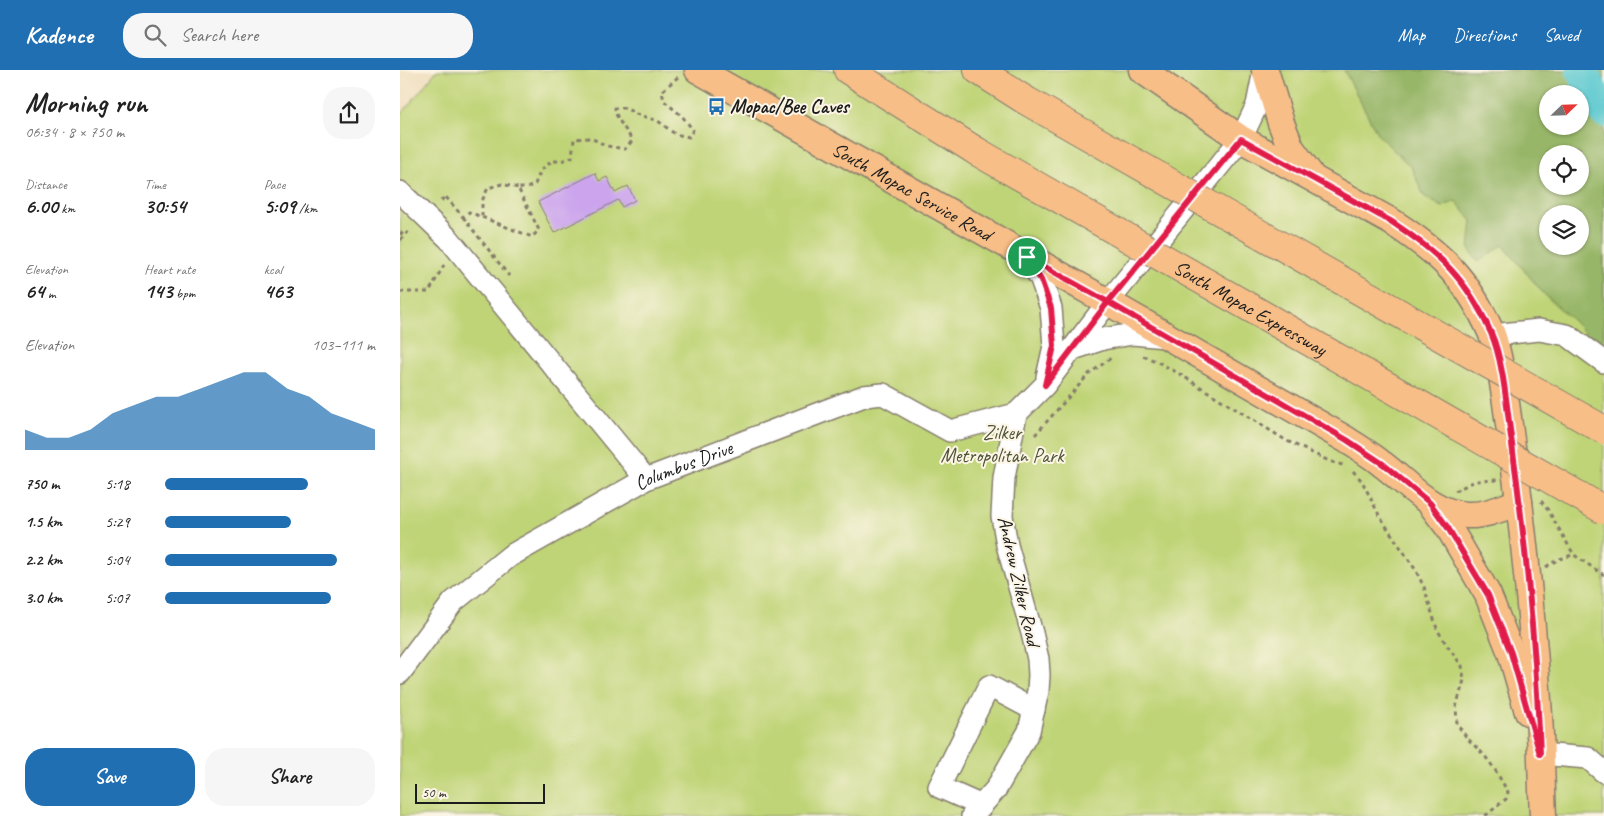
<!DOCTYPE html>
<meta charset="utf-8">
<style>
:root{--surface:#fff;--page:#f6f6f6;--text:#222;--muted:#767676;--accent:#1f6fb2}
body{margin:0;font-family:Caveat,sans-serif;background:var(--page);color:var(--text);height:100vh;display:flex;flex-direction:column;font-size:19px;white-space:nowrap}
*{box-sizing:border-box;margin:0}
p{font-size:16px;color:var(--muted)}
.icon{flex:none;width:28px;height:28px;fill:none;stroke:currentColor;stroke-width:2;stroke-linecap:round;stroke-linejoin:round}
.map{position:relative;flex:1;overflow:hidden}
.sheet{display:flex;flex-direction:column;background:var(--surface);width:400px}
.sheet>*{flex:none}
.needle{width:32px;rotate:67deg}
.fabs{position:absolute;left:1139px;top:15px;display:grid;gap:10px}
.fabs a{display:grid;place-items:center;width:50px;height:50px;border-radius:50%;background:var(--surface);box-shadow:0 1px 4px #0004;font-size:25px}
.scale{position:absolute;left:15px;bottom:12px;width:130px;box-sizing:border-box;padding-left:5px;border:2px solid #1c1c1c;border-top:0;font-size:14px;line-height:18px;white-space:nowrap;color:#1c1c1c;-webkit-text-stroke:4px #fcf5e5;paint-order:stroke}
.pin{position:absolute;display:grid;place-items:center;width:42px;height:42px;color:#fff;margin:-21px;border:2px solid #fff;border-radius:50%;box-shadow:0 1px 5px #0007}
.round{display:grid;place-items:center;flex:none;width:52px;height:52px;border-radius:20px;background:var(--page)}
.overview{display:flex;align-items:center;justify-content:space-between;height:85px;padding:0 25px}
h1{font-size:28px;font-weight:800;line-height:38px}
.figures{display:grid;grid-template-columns:repeat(3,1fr);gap:8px;height:85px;padding:5px 25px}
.figures div{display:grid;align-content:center}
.figures b{font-size:21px;font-weight:800}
.figures small{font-size:14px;font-weight:400}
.figures p{font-size:14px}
.chart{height:140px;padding:10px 25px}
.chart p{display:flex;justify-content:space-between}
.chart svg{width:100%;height:90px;margin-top:5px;fill:var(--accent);opacity:.7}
.action{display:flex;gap:10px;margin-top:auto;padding:10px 25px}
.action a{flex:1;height:58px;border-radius:20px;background:var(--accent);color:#fff;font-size:20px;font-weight:800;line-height:58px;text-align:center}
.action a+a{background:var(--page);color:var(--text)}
ul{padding:0 25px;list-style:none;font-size:16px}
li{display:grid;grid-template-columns:80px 60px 1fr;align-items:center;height:38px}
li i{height:12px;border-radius:6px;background:var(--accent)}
header{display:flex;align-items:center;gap:30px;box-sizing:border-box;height:70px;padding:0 25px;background:var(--accent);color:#fff}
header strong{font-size:24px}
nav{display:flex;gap:28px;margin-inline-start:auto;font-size:18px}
.search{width:350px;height:45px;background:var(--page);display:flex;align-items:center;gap:12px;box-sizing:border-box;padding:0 18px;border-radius:20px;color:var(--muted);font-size:19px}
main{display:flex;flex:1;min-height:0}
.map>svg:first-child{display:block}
</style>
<header>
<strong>Kadence</strong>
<div class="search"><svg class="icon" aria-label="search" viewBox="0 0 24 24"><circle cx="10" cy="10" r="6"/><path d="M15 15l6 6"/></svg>Search here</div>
<nav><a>Map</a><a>Directions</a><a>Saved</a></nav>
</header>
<main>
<section class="sheet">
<div class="overview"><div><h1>Morning run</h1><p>06:34 · 8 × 750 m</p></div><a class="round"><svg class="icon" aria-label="share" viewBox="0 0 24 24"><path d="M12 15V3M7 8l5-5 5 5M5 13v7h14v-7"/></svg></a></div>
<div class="figures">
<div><p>Distance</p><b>6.00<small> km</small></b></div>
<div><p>Time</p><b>30:54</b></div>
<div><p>Pace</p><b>5:09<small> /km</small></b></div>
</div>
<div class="figures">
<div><p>Elevation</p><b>64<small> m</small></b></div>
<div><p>Heart rate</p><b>143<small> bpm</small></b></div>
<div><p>kcal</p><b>463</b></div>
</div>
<div class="chart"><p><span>Elevation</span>103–111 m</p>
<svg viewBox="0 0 160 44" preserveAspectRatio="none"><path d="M0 44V34L10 38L20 38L30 34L40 26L50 22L60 18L70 18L80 14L90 10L100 6L110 6L120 14L130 18L140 26L150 30L160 34V44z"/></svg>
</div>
<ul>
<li><b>750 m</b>5:18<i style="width:68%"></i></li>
<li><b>1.5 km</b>5:29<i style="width:60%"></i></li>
<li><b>2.2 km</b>5:04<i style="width:82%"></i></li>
<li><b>3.0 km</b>5:07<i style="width:79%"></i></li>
</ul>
<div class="action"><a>Save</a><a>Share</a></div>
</section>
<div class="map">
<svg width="1204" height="746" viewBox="0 0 1204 746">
<rect width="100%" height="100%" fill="#fcf5e5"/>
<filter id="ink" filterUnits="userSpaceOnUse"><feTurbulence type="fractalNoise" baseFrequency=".02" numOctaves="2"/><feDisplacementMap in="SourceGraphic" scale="10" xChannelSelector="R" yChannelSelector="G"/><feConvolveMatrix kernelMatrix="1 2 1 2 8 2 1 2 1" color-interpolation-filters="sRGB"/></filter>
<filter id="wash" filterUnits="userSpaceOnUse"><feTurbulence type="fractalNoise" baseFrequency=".0096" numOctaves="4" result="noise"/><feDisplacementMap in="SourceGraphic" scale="20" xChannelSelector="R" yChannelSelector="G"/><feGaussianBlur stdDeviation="1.12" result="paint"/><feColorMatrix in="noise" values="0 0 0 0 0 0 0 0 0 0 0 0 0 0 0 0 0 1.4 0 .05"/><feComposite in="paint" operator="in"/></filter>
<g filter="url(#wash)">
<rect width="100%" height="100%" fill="#f0debd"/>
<path fill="#bfd477" stroke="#6e784a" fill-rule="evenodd" d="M37,0H1204V746H0V46ZM1148,24H1180V56H1148ZM1148,84H1180V116H1148ZM1148,144H1180V176H1148Z"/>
<path fill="#97b668" stroke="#5a6942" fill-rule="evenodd" d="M944,0H1204V282L1169,247L1144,224L1103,175L1078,192L1069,179L1072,151L1056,131L1042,137L1024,126L1011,97L978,65ZM1148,24H1180V56H1148ZM1148,84H1180V116H1148ZM1148,144H1180V176H1148Z"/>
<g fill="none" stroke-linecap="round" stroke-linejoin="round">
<path stroke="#5cc9d0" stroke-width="31" d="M1181,0L1204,42"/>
</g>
<g id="blocks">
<path fill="#cba4ed" d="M195,103L199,111L207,107L215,123L228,116L235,130L222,137L218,130L154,163L138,132Z"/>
</g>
</g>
<g filter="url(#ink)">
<use href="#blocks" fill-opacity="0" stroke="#867d6c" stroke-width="1"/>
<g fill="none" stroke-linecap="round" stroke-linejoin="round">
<defs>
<g id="minor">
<path d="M0,122L49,169L246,409"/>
<path d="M627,187L641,209L651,238L654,276L647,307"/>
<path d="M1092,265L1139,260L1167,265L1204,292"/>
<path d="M673,279L703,269L733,264L765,267"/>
<path id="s1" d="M0,603L53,532L110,486L246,409L464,326L483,324L550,361L616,344"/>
<path d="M1140,684L1188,688L1204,702"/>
<path d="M582,736L539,717L589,616L634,640"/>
<path d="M572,746L596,719L629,661L638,621L639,605L638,589L632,563L607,475L602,446L604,408L616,344L645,315L708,232L841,69L857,35L864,0"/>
</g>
<g id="major">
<path id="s2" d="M298,0L708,232L947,370C959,378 971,385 982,394C1009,414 1031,443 1067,445C1085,446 1102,438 1119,432"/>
<path d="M742,0L841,69L992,152C1041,184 1067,208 1091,262C1095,271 1097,282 1099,291C1105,320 1108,349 1112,377C1123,457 1131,538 1137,618C1141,660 1141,703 1143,746"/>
<path d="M865,0L881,53L891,78L910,104"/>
<path d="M1030,433L1049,458L1088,525L1111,583L1128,642"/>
</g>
<g id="highway">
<path d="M448,0L576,81"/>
<path d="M578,0L625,30"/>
</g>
</defs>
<use href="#minor" stroke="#867d6c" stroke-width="24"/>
<use href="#major" stroke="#867d6c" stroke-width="29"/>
<use href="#highway" stroke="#867d6c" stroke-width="30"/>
<g stroke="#867d6c" stroke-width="3" stroke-dasharray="4 4" stroke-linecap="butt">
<path d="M41,131L45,126L63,147L69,142L132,167L139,160L118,118H127L135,114L141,100L152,91H161L172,87L174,69L191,68L207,76L225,79L232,71C227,59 216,51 215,38H225L236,44L258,51L275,64L289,67L293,60L282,46L264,31L262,21L278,7"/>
<path d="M82,146V131L88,118L102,114L118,118"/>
<path d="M63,147L109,206"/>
<path d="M0,162L4,166"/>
<path d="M0,170L11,159"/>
<path d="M0,222H29L45,193"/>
<path d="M743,286L756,291L778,303L887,371L929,391L946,396"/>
<path d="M635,365L689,304L711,288"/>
<path d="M953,401L962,411L980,447L1015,499L1024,517L1037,559L1046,574L1062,596L1064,610L1056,637L1057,654L1067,668L1084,685L1094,698L1108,722L1106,729L1085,746"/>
<path d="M1055,421L1075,411L1097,410"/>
<path d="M1141,431L1148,440L1174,485L1204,505"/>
<path d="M1146,497C1155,490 1163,487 1174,485"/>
</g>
<use href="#minor" stroke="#fff" stroke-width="21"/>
<use href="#major" stroke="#f7be87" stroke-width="26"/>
<use href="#highway" stroke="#f7be87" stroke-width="28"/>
<defs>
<g id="highway-bridge">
<path d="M625,30L1204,360"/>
<path id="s3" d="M576,81L1204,440"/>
</g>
</defs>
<use href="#highway-bridge" stroke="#867d6c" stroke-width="30" stroke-linecap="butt"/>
<use href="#highway-bridge" stroke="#f7be87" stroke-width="28"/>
</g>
</g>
<g fill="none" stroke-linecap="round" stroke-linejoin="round" filter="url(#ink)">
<defs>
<path id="route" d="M627,187L708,232L947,370L983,394L1030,433L1048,458L1088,525L1111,583L1140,684C1136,580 1126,477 1112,374C1107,342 1104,292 1091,263C1068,210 1039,183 992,152L841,69L708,232L645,315L654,276L651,238L641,210L627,187"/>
</defs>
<use href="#route" stroke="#fff" stroke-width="10"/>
<use href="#route" stroke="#e11d48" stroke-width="6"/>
</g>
<defs>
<symbol id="bus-bare" viewBox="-9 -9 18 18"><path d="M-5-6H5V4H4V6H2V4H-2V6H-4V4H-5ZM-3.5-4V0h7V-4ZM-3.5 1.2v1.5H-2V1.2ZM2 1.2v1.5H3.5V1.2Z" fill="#1f6fb2" stroke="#fcf5e5" stroke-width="2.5" paint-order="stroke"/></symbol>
</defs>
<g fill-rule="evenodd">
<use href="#bus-bare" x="304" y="24" width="25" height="25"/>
</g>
<g text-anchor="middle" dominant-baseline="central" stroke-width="4" stroke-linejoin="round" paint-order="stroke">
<g font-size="20" font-weight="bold" fill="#1c1c1c" stroke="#fcf5e5" text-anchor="start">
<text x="330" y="36">Mopac/Bee Caves</text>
</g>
<g font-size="20" fill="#1c1c1c" stroke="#fcf5e5">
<text stroke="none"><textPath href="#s2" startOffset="246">South Mopac Service Road</textPath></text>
<text stroke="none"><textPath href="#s3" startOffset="316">South Mopac Expressway</textPath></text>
<text stroke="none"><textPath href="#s1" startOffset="358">Columbus Drive</textPath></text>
<text transform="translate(619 511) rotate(77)">Andrew Zilker Road</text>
</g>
<g font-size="20" fill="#4d5337" stroke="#fcf5e5">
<text x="602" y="362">Zilker<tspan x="602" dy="23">Metropolitan Park</tspan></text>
</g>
</g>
</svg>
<div class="fabs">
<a><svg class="needle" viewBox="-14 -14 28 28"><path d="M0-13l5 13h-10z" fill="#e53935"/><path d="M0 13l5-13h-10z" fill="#767676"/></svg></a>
<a><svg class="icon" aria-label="locate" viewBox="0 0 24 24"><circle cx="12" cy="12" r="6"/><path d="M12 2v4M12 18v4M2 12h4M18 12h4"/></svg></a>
<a><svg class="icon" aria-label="layers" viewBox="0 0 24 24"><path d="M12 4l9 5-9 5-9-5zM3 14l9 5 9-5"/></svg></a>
</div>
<div class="scale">50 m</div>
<div class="pin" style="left:627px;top:187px;background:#1e9e55"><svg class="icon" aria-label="arrive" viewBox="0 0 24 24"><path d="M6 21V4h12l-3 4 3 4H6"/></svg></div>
</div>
</main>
